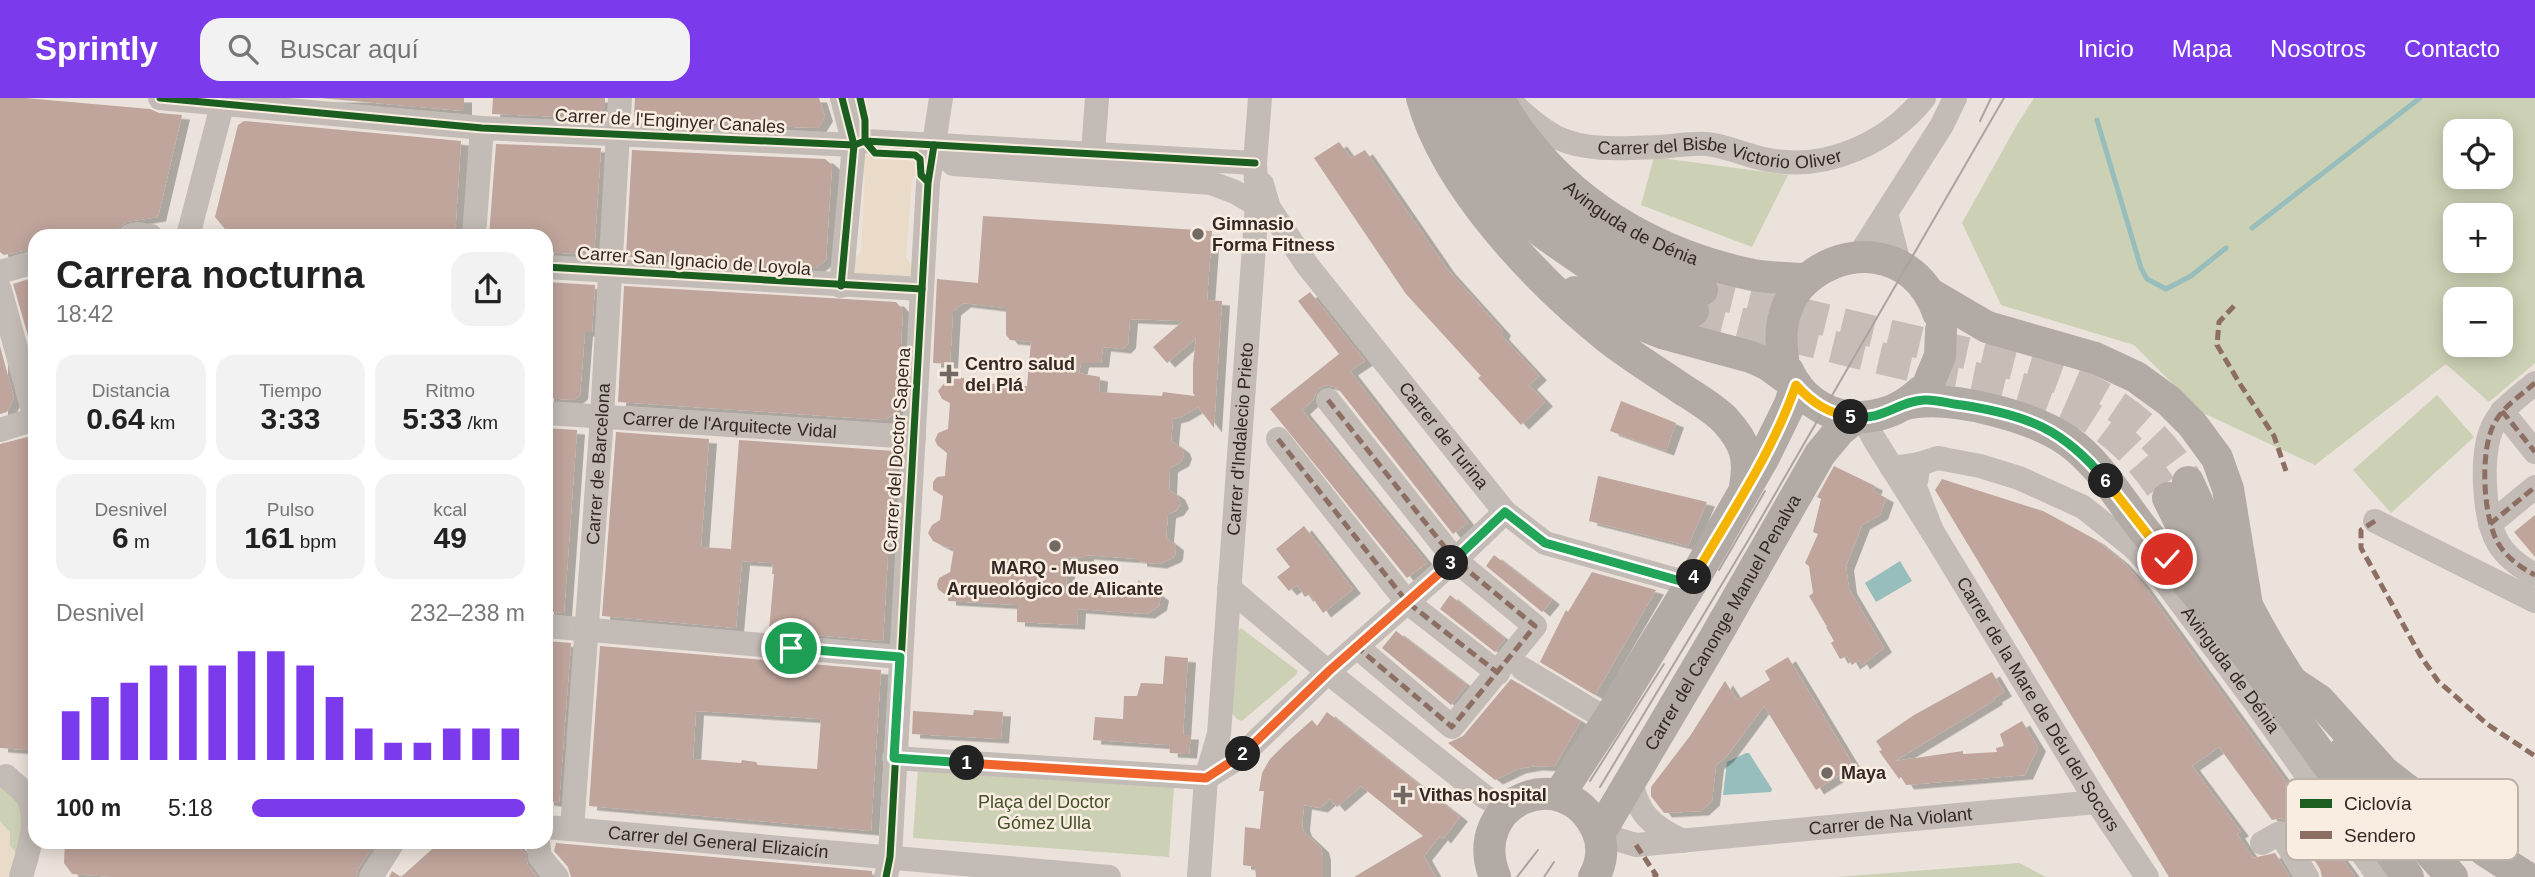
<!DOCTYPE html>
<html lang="es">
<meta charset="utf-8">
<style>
:root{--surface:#fff;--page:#f2f2f2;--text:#222;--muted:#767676;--accent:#7c3aed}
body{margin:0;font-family:Helvetica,sans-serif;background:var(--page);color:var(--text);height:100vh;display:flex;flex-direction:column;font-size:26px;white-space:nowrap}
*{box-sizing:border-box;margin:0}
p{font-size:23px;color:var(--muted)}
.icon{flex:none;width:38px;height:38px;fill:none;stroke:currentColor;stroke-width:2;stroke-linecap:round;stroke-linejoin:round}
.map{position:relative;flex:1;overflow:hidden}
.side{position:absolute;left:28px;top:131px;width:525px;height:620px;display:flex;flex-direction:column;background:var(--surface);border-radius:21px;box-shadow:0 4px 18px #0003}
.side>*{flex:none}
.fabs{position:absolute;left:2443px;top:21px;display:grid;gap:14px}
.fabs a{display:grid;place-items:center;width:70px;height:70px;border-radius:14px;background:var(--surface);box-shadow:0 4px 18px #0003;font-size:35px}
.pin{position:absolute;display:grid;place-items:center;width:60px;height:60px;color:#fff;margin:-30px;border:4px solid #fff;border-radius:50%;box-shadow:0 2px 7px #0007}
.km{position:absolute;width:35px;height:35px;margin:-18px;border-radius:50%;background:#222;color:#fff;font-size:19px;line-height:35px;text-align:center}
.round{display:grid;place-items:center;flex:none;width:74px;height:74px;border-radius:21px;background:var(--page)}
.head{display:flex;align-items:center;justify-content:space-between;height:119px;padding:0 28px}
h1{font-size:38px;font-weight:600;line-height:52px}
.stats{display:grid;grid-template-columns:repeat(3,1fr);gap:10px;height:119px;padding:7px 28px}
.stats div{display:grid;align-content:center;border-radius:18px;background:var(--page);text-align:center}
.stats b{font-size:30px;font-weight:600}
.stats small{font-size:19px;font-weight:400}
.stats p{font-size:19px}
.chart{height:196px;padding:14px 28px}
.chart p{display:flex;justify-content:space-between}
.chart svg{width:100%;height:126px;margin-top:7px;stroke:var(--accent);stroke-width:6}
ul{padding:0 28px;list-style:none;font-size:23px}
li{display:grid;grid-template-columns:112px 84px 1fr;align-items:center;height:52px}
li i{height:18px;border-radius:9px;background:var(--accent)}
header{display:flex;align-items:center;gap:42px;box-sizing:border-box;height:98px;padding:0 35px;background:var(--accent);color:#fff}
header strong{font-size:33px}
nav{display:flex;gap:38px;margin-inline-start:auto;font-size:24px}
.search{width:490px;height:63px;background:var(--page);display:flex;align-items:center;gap:18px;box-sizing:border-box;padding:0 24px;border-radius:21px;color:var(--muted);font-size:26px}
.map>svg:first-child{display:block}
</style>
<header>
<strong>Sprintly</strong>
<div class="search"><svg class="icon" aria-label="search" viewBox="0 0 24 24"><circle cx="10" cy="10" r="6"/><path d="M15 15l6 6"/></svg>Buscar aquí</div>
<nav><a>Inicio</a><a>Mapa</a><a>Nosotros</a><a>Contacto</a></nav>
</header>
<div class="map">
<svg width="2535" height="779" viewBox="0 0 2535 779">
<defs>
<filter id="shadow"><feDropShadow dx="8" dy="4.5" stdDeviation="0" flood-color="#0004"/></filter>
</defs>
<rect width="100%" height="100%" fill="#ebe3db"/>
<g fill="#ccd0b4" fill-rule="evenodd">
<path d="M2034,0H2535V265L2489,304L2446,266L2315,367L2201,314L2134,247L2001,207L1962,125L2018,25ZM2455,33H2501V79H2455ZM2455,117H2501V163H2455ZM2455,201H2501V247H2455Z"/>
<path d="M1654,59L1788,77L1752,149L1641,107Z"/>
<path d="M2437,297L2474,339L2391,415L2353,372Z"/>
<path d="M1241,530L1298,573L1296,577L1242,623L1237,621L1230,613L1235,535Z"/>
<path d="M918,670L1174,689L1169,759L913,740Z"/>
<path d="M0,688C29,704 23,730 20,759L10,748V735L0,723Z"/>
<path d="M2019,765L2046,779H1836Z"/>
</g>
<g fill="#eadbc9">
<path d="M864,57L914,61L920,66L918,74L912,82L906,160L913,168L910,179L855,176L851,165L861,154L865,79L863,73Z"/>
<path d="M0,723L10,735V748L20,759L17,775L8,776V779H0Z"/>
</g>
<g fill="#97bebc">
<path d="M1900,463L1912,483L1876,504L1865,485Z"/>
<path d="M1746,655H1749L1772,691L1771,694L1723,697L1727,664Z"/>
</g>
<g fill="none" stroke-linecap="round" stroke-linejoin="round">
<g stroke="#97bebc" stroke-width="5">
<path d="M2097,22L2141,170L2147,181L2166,191L2191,178L2226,150"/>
<path d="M2252,130L2420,0"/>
</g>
</g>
<g fill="#bfa59c" fill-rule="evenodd" filter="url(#shadow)">
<path d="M0,0H25L150,11L159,15L182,17L158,119L126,124L117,131L90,138H35V150L4,157L0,154Z"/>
<path d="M320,0H464V13Z"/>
<path d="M493,0H605V9L591,20L492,16Z"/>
<path d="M635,0H819L825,19L818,30L637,22L634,18Z"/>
<path d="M244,23L461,43L455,138H334L225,131L215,119L238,27Z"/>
<path d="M1339,44L1351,60L1365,52L1447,171L1503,233L1501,237L1539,278L1529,287L1545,304L1521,327L1478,280L1481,278L1406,196L1314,60Z"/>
<path d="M496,46L601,50L594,157L546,154V138H489Z"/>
<path d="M632,52L825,61L832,67L826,162L816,170L628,159L626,157Z"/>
<path d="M983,118L1212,133L1207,202L1222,203L1214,330L1198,309L1181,319L1173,321L1171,343L1182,351L1184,357L1181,364L1170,370L1169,392L1177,397L1181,406L1176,413L1168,416L1166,440L1176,448L1175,457L1173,460L1159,466L1139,464V461L1086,457V460L1068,459L1066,490L1079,491V494L1137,498L1138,482L1161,498L1159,508L1147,516L1078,511L1077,527L1017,524V507L948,503V499L938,491L937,486L939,480L950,474L954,450L945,449L933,443L928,435L932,427L940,422L943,398L933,392V384L937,379L945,378L946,365L947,355L937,347L935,342L938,335L948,331L950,305L942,301L938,293L949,279L964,280V284L1027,288L1031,244L1010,242L1006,237V210L963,205L953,213L950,266L933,265L937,181L978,185ZM1130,221L1183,223L1153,249L1167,265L1196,240L1193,266V295L1195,298L1163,294L1162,298L1099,294L1100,279L1079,275L1081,265H1101L1103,249L1123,251L1128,246Z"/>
<path d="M35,179V262L13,186Z"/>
<path d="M546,184L595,187L592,234H585L580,297L574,302L546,300Z"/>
<path d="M624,188L896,204L903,212L897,313L885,322L618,304Z"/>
<path d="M1310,194L1365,263L1350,273L1468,425L1453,436L1340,293L1334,289L1326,287L1318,291L1313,302L1302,312L1427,465L1407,480L1270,311L1339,256L1298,203Z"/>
<path d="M0,248L14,300L7,314L0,316Z"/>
<path d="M1621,303L1676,325L1666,353L1610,333Z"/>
<path d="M546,330L577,332L564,515L546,513Z"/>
<path d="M616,334L709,341L701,449L731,451L739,342L894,353L883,543L769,533L774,476H772L773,465L742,463L736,530L602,518Z"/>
<path d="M35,337V620L27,652L0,650V346Z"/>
<path d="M1834,368L1875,388L1873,393L1886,400L1880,417L1862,427L1846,468L1849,491L1884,550L1862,567L1859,562L1852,567L1847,558L1840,561L1831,545L1834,543L1826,529H1827L1809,498L1813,495L1809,468L1805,465L1818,436L1813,434L1821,401L1817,399Z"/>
<path d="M1598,378L1707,404L1688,448L1589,423Z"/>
<path d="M1942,381L2043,413L2096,442L2121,462L2141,484L2355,779H2322L2320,771L2293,727L2281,720L2272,722L2219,649L2192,668L2241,734L2237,736L2253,760L2275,755L2290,779H2169L1935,392Z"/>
<path d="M2535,417V459L2514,434Z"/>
<path d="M1304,428L1353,491L1323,515L1310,496L1305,499L1297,487L1289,493L1277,479L1290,469L1276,451Z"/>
<path d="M1494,457L1552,502L1542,514L1486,468Z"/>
<path d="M1592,474L1656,492L1595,597L1540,564L1566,512L1568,514Z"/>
<path d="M1450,497L1505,541L1495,554L1440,511Z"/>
<path d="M1396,533L1467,587L1451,607L1382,550Z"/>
<path d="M546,543L571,545L559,705L546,703Z"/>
<path d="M600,548L881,572L871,733L589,708ZM696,613L821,621L817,671L758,667L756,664L742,662L741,665L693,661Z"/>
<path d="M1165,558L1188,560L1183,637H1191L1189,656L1170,655L1169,647L1093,642L1095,619L1123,621L1124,598H1137L1141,585L1163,586Z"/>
<path d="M1788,559L1854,668L1816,692L1764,608L1726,659L1716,667L1712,703L1701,713L1664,715L1651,698V689L1690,638L1725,583L1737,602L1770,582L1765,573Z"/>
<path d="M1992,574L2004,594L1994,600L1995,602L1895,663L1963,653V656L1997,654L1996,650L2004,648L2000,636L2022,623L2038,649L2025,677L1906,687L1901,679L1899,681L1879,653L1882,652L1876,643L1914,617Z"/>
<path d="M1511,581L1581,623L1554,669L1535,668L1518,671L1495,682L1448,645L1463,638Z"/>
<path d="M974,612L1003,614L1001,641L912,636L913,613L973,617Z"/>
<path d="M1327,614L1460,719L1443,741L1440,738L1424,758L1436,779H1354L1423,738L1361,688L1337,709L1330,701L1320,710L1304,707L1302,728L1304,734L1321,750L1323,758V779H1256L1255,769L1243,767L1245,729L1260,731L1264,693H1259L1262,675L1270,661L1285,646L1312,622L1317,628Z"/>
<path d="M65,744H376L358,771L356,779H114L72,776L64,765Z"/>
<path d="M440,744H514L525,755L528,768L537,779H389L392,773L401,779Z"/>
<path d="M556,745L872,773V779H571L568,769L554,753Z"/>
</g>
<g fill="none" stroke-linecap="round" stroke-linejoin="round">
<g stroke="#c6beb6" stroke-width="32" stroke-dasharray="32 16" stroke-linecap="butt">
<path d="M1702,192C1771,208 1840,226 1909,242C2023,270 2119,274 2188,384"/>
<path d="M1693,213C1766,232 1840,251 1914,268C1970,280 2032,287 2083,315C2119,335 2146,365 2168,400"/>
</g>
<g stroke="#c3bbb5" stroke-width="24">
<path d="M160,0L482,30L854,47L865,43L1255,65"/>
<path id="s1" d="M1508,1C1523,16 1539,31 1558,40C1588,54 1627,50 1659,49C1674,48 1691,45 1707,46C1728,48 1748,59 1769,62C1827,73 1888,45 1924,0"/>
<path d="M934,47L953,66L1211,85L1235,94L1257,107"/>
<path d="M1093,54L1097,0"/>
<path id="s2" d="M1262,86L1269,110L1307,167L1505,414L1545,445L1691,486"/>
<path d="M1886,115L1900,169"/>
<path d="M130,138L138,136L151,138"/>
<path d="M188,138L224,0"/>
<path d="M474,138L482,30"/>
<path d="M1858,159L1942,27L1955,0"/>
<path d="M546,169L922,191"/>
<path d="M0,174L35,164"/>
<path d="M841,188L854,47L842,0"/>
<path d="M0,192L35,320"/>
<path d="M2535,285C2520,298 2502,309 2493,328C2480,355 2483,419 2498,445C2507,460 2520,469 2535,477"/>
<path d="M1328,302L1455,462L1535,528L1452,629L1357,549"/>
<path d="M2502,313L2535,354"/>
<path id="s3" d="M546,315L914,339"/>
<path d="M1863,320L1874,341L1932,433L1915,389L1919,366"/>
<path d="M0,332L35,321"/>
<path d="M1278,341L1407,504L1498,575"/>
<path id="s4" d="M1892,370L1919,366L1938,360L1980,368L2019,380L2083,409L2133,449L2160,477L2255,604L2379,779"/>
<path d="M2375,423L2535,503"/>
<path d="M2490,426L2535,389"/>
<path id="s5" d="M1932,433L2097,704L2147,779"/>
<path d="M1229,490L1340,584L1485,699L1506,711"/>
<path d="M546,528L900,559"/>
<path d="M1523,571L1608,622"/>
<path d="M894,660L1206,680"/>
<path d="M6,678C13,685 25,693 29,702C39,725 27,757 21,779"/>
<path d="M1206,680L1240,659L1329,573L1455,462L1505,414"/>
<path d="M1631,682C1637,716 1653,729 1683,743"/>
<path id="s6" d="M546,729L1109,779"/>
<path id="s7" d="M572,731L602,319L620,0"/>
<path id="s8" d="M1599,736L1636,747L2097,704"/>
<path d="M538,744L540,759L557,779"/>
<path d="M2262,745L2280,735L2307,779"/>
<path d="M371,779L393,744"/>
<path d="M886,779L890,759L928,85L941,0"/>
<path id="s9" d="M1199,779L1206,680L1219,636L1257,107L1255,65L1260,0"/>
</g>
<g stroke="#b2aaa4" stroke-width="32">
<path d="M1422,0C1446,88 1537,183 1608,240C1631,258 1657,274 1682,291C1696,300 1713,310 1725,322C1746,345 1750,360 1745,389"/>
<path d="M1448,0C1470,46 1498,91 1534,127C1544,137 1557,144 1569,153C1607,180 1647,201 1693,213"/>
<path d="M1473,0C1484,29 1503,54 1522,77C1575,140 1625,168 1702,192"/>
<path id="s10" d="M1499,0C1506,16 1517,31 1528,45C1583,115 1665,159 1753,177C1770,180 1788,180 1806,181"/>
<path d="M1797,191C1840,142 1916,149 1938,215"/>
<path d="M1575,194L1617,217L1662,235L1751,259L1767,266L1796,287"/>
<path d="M1929,195L1987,229L2095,260L2136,279L2169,303L2192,326L2217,360L2228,391L2247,507"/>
<path d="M1788,273C1813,327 1879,333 1920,294"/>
<path d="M1906,306C1949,296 2032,318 2068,343C2101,366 2122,406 2147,436C2182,479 2218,520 2252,563C2306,634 2356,707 2408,779"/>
<path d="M2188,384C2221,456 2254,530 2300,596"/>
<path d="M2168,400L2220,505"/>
<path d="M2292,584L2319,602L2384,674L2487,754L2526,779"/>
<path d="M2344,654L2365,682L2452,779"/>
<path d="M1559,697L1608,622L1691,486L1764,359L1790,306L1796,287"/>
<path id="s11" d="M1599,736L1713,543L1820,356L1840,332L1856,319"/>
<path d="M1495,779C1465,704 1564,661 1597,732C1604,747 1602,765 1594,779"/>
</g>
<g stroke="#aba49f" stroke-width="2">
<path d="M1980,23L1991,0"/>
<path d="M1719,472L1765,393"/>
<path d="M1590,683L1664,566"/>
<path d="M1600,689L1749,441L2004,0"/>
<path d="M1517,779L1538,752"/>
<path d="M1544,779L1554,764"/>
</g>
<g stroke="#b2aaa4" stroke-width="32">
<path d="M1783,260C1779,234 1782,213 1797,191"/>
<path d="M1930,282L1940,258L1941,232"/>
</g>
<g stroke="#8d6e63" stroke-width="5" stroke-dasharray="10 5" stroke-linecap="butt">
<path d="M2234,208L2219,224L2217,247L2240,286L2274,338L2286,373"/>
<path d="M2535,285C2520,298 2502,309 2493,328C2480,355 2483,419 2498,445C2507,460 2520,469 2535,477"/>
<path d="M1328,302L1455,462L1535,528L1452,629L1357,549"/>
<path d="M2502,313L2535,354"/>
<path d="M1278,341L1407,504L1498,575"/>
<path d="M2375,423L2361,432V450L2420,557L2438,583L2487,626L2535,658"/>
<path d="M2490,426L2535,389"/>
<path d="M1636,747L1656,777L1653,779"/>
</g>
<defs>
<g id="cycleway">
<path d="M160,0L482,30L854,47L865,43L1255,65"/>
<path d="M860,0L865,22V43L875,55L915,57L920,61L921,77L926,82"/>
<path d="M546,169L922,191"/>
<path d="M841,188L854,47L842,0"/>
<path d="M886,779L890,759L928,85L934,47"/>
</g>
</defs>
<use href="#cycleway" stroke="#f9ede1" stroke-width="11"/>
<use href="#cycleway" stroke="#1b5e20" stroke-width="7"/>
</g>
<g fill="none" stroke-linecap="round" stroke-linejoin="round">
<defs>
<path id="split-1" d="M791,550L900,559L894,660L967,665"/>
<path id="split-2" d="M967,665L1206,680L1243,656"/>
<path id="split-3" d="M1243,656L1329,573L1451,465"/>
<path id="split-4" d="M1451,465L1505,414L1545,445L1691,486L1694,479"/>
<path id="split-5" d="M1694,479C1729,418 1773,354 1796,287C1812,305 1828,315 1851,319"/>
<path id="split-6" d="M1851,319C1884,323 1898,303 1924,302C1936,301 1950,306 1962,307C2027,317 2064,331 2106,383"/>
<path id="split-7" d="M2106,383L2167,461"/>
</defs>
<use href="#split-1" stroke="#fff" stroke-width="14"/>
<use href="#split-2" stroke="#fff" stroke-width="14"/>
<use href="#split-3" stroke="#fff" stroke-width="14"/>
<use href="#split-4" stroke="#fff" stroke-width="14"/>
<use href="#split-5" stroke="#fff" stroke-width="14"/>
<use href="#split-6" stroke="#fff" stroke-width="14"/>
<use href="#split-7" stroke="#fff" stroke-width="14"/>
<use href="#split-1" stroke="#22a559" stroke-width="9"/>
<use href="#split-2" stroke="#f0652b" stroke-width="9"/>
<use href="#split-3" stroke="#f0652b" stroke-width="9"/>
<use href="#split-4" stroke="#22a559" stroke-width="9"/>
<use href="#split-5" stroke="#f5b400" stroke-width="9"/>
<use href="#split-6" stroke="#22a559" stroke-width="9"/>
<use href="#split-7" stroke="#f5b400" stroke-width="9"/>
</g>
<g fill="#736964" stroke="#f9ede1" stroke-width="2.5">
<circle cx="1198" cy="136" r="7"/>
<path d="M945.5 265.5h7v7h7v7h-7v7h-7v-7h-7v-7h7z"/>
<circle cx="1055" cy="448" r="7"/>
<circle cx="1827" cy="675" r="7"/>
<path d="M1399.5 686.5h7v7h7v7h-7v7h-7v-7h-7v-7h7z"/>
</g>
<g text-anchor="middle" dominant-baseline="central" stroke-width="5" stroke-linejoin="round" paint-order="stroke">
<g font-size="18" fill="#332824" stroke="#f9ede1">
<text transform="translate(670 23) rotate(3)">Carrer de l'Enginyer Canales</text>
<text stroke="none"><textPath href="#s1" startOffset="228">Carrer del Bisbe Victorio Oliver</textPath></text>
<text stroke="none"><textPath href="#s10" startOffset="186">Avinguda de Dénia</textPath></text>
<text transform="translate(694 163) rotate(4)">Carrer San Ignacio de Loyola</text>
<text stroke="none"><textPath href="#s3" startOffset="184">Carrer de l'Arquitecte Vidal</textPath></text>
<text stroke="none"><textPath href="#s2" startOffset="312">Carrer de Turina</textPath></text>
<text stroke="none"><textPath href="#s9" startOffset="441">Carrer d'Indalecio Prieto</textPath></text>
<text transform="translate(897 352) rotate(-86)">Carrer del Doctor Sapena</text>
<text stroke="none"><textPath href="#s7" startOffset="366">Carrer de Barcelona</textPath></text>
<text stroke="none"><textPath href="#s11" startOffset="245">Carrer del Canonge Manuel Penalva</textPath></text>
<text stroke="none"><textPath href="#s4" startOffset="422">Avinguda de Dénia</textPath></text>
<text stroke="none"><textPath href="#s5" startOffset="203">Carrer de la Mare de Déu del Socors</textPath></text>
<text stroke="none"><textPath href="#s8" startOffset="294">Carrer de Na Violant</textPath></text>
<text stroke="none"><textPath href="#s6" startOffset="173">Carrer del General Elizaicín</textPath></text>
</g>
<g font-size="18" font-weight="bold" fill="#332824" stroke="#f9ede1" text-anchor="start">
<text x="1212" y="126">Gimnasio<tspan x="1212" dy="21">Forma Fitness</tspan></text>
<text x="965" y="266">Centro salud<tspan x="965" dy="21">del Plá</tspan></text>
<text x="1055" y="470" text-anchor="middle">MARQ - Museo<tspan x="1055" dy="21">Arqueológico de Alicante</tspan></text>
<text x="1841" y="675">Maya</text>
<text x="1419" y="697">Vithas hospital</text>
</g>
<g font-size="18" fill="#435227" stroke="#f9ede1">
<text x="1044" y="704">Plaça del Doctor<tspan x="1044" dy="21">Gómez Ulla</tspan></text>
</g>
</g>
<rect x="2286" y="681" width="232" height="81" rx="10" fill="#f9ede1" stroke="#beb2a8" stroke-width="2"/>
<rect x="2300" y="701" width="32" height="9" fill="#1b5e20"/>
<rect x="2300" y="733" width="32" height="8" fill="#8d6e63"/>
<g font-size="19" fill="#332824">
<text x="2344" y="712">Ciclovía</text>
<text x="2344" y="744">Sendero</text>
</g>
</svg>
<div class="fabs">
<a><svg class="icon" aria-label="locate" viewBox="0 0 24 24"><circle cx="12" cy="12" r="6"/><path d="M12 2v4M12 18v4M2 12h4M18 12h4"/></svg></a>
<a>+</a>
<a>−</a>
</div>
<div class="pin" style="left:791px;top:550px;background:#1e9e55"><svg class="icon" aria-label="arrive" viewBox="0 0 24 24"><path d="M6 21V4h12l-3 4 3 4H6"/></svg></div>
<div class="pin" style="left:2167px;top:461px;background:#d93025"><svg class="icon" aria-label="check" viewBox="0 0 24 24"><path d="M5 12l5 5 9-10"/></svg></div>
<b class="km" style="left:967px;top:665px">1</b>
<b class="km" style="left:1243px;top:656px">2</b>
<b class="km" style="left:1451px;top:465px">3</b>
<b class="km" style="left:1694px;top:479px">4</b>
<b class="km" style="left:1851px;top:319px">5</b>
<b class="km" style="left:2106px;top:383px">6</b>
<section class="side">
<div class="head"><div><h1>Carrera nocturna</h1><p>18:42</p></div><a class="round"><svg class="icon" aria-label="share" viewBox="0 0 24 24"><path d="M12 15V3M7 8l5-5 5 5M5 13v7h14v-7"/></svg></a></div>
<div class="stats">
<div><p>Distancia</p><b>0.64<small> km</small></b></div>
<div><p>Tiempo</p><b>3:33</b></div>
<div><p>Ritmo</p><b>5:33<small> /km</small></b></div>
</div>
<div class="stats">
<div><p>Desnivel</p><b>6<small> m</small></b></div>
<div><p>Pulso</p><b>161<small> bpm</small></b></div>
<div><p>kcal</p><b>49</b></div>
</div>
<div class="chart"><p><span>Desnivel</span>232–238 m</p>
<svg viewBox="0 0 160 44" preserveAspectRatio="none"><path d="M5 44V27M15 44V22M25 44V17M35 44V11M45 44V11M55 44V11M65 44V6M75 44V6M85 44V11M95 44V22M105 44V33M115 44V38M125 44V38M135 44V33M145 44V33M155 44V33"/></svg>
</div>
<ul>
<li><b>100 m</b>5:18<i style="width:100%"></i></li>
</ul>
</section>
</div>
